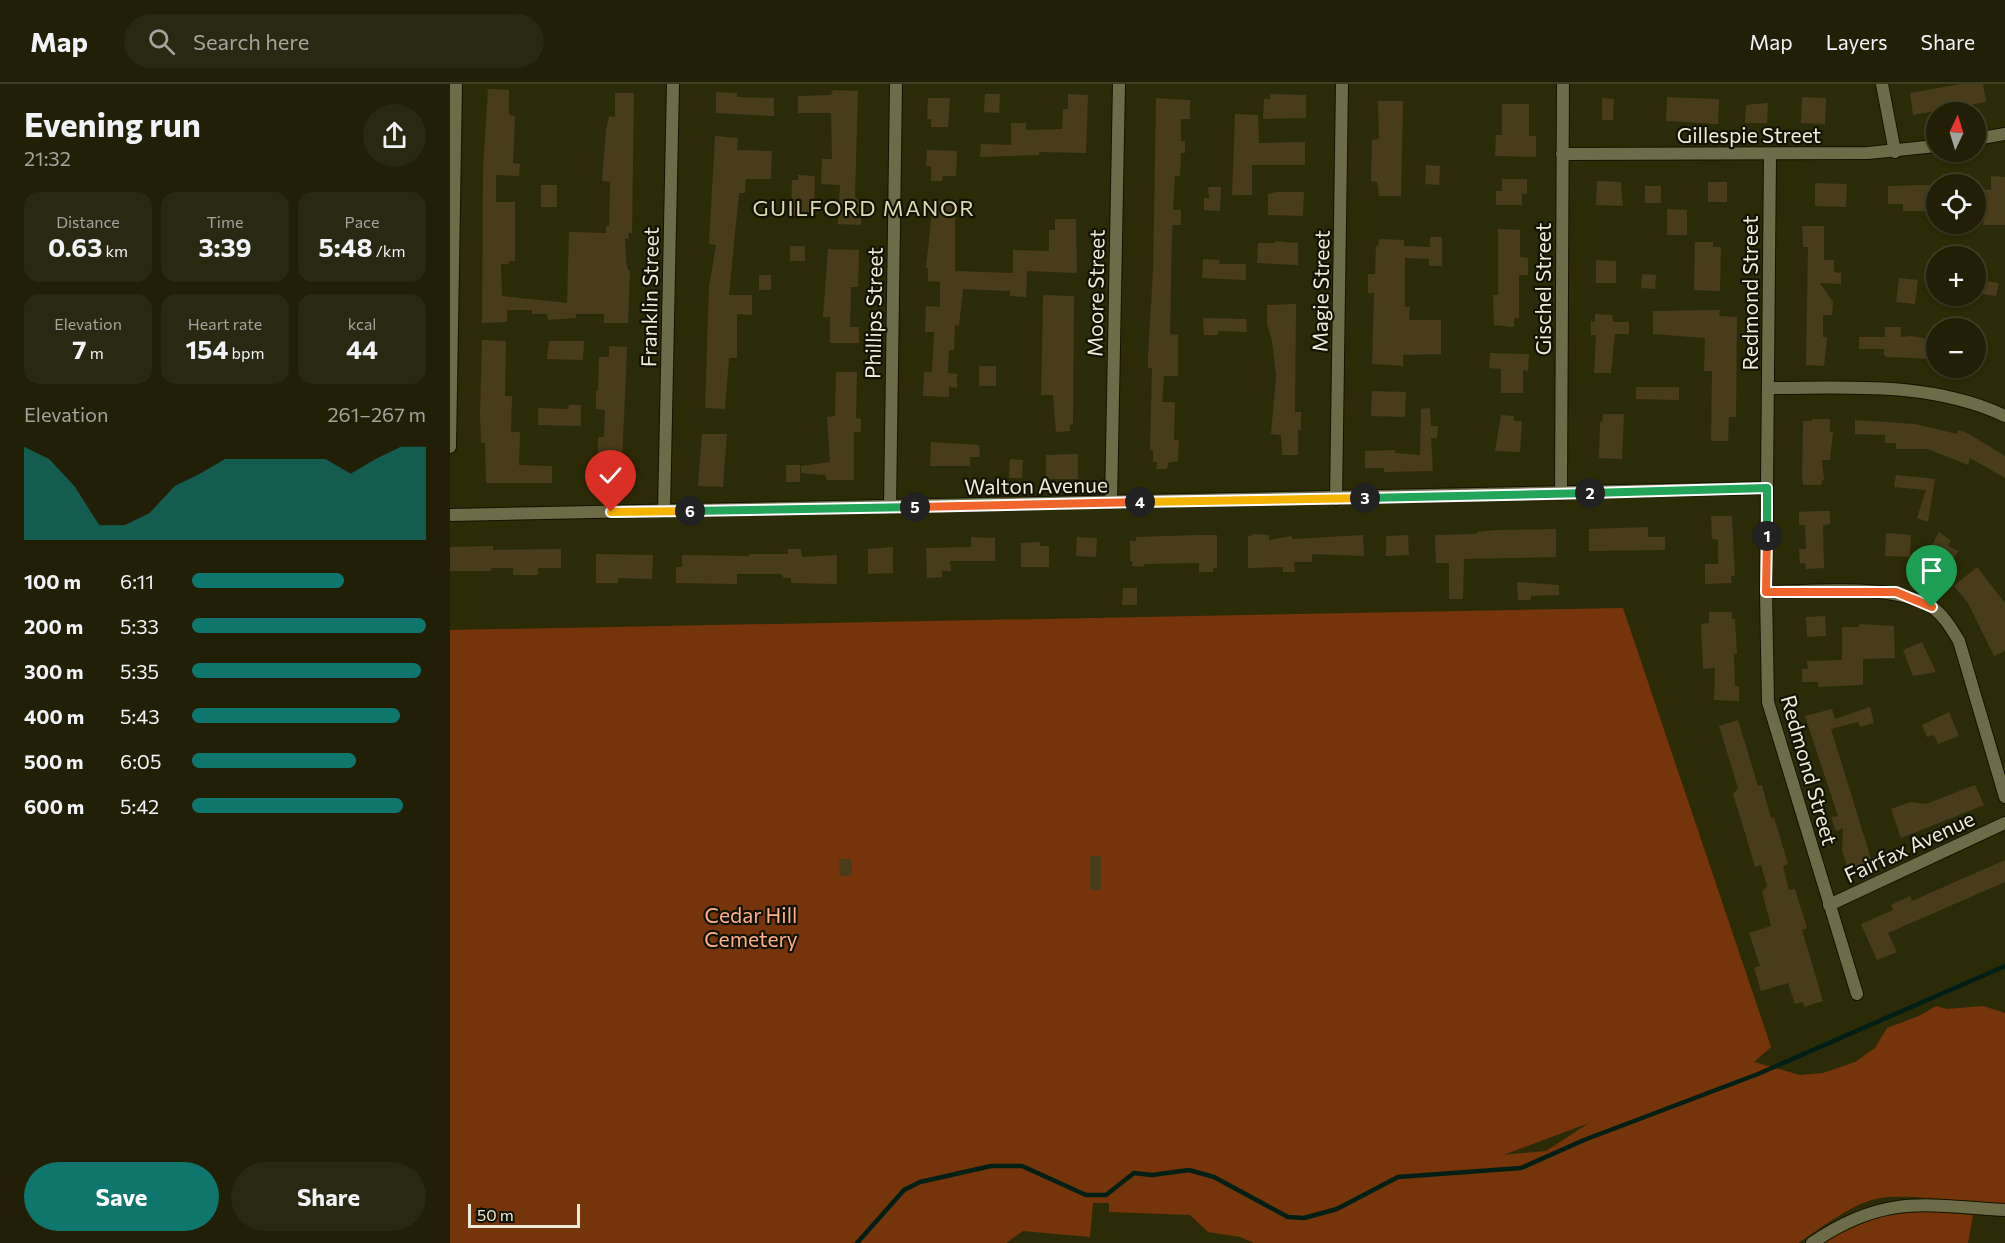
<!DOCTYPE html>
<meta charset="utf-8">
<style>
:root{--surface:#212006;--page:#292810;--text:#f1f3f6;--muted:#a2a39b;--line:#3e3e28;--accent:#0f766e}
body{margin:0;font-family:Commissioner,sans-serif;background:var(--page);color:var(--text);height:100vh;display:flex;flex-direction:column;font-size:22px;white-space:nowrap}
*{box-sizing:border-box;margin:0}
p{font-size:20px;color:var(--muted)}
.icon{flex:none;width:33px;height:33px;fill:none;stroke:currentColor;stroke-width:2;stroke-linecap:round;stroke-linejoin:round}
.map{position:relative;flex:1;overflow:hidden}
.side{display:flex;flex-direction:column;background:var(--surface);width:450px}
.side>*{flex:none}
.needle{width:39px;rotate:4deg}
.buttons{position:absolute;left:1476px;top:18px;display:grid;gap:12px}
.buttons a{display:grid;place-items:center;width:60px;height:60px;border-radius:50%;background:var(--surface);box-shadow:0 2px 4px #0004,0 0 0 2px var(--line);font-size:30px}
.scale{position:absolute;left:18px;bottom:15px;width:112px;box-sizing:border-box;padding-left:6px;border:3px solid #ececd8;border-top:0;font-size:16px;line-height:21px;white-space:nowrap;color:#ececd8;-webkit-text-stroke:4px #131305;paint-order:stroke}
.pin{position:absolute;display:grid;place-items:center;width:51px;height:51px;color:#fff;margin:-62px -26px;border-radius:50% 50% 50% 0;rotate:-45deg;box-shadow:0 0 6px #0007}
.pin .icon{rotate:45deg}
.km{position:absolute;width:30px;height:30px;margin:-15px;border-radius:50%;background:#222;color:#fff;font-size:16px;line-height:30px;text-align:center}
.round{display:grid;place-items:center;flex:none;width:63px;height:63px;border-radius:32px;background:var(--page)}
.summary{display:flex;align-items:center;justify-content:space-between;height:102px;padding:0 24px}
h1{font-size:33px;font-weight:700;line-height:45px}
.stats{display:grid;grid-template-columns:repeat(3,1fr);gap:9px;height:102px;padding:6px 24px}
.stats div{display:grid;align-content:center;border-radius:15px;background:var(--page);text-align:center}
.stats b{font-size:26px;font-weight:700}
.stats small{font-size:16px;font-weight:400}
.stats p{font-size:16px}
.chart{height:168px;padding:12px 24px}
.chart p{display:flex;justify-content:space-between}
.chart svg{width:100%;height:108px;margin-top:6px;fill:var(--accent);opacity:.7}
.primary-button{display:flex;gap:12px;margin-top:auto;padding:12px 24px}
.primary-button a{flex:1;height:69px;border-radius:36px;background:var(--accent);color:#fff;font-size:24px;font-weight:700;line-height:69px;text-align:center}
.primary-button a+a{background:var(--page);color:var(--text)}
ul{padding:0 24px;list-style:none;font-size:20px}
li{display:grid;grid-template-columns:96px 72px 1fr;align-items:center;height:45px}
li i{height:15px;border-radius:8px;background:var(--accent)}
header{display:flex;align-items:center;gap:36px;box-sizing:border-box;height:84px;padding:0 30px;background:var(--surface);border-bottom:2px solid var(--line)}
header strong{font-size:28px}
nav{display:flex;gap:33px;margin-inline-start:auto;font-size:21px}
.search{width:420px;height:54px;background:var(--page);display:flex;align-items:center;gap:15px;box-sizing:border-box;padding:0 21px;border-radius:33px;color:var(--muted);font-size:22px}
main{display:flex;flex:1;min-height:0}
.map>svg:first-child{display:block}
</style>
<header>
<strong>Map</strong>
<div class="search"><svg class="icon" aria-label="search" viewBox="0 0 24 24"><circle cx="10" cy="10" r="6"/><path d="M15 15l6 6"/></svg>Search here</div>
<nav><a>Map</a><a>Layers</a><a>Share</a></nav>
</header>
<main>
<section class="side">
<div class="summary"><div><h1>Evening run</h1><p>21:32</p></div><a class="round"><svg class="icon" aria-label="share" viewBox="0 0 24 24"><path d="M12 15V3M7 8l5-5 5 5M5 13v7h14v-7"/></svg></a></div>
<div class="stats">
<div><p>Distance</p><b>0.63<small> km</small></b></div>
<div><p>Time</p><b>3:39</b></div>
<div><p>Pace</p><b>5:48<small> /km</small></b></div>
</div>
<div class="stats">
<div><p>Elevation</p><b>7<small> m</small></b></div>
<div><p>Heart rate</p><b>154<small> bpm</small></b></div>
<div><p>kcal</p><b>44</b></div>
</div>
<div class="chart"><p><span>Elevation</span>261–267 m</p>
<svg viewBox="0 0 160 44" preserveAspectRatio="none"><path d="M0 44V6L10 11L20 22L30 38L40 38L50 33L60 22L70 17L80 11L90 11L100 11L110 11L120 11L130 17L140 11L150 6L160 6V44z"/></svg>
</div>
<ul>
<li><b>100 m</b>6:11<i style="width:65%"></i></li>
<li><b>200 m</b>5:33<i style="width:100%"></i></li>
<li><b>300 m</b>5:35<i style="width:98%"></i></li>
<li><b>400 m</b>5:43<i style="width:89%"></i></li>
<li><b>500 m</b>6:05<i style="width:70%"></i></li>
<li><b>600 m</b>5:42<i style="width:90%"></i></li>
</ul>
<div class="primary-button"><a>Save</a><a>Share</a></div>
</section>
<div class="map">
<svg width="1555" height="1159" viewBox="0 0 1555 1159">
<rect width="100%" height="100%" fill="#2c2b08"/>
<g fill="#76340b" fill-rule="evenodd">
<path d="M1173,524L1321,963L1304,978L1350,991L1373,989L1405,978L1425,964L1437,944L1469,932L1486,922L1497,925L1533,922L1555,929V1122C1522,1120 1456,1108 1425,1115C1398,1122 1372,1144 1348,1159H804L790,1153L758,1148L740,1131L659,1128V1119H643L640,1153L573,1147L556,1159H0V546ZM1139,1039L1096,1067L1052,1071H1053Z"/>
<path d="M1460,1126L1523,1131L1518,1159H1369L1418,1130Z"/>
</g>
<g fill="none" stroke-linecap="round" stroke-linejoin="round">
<path stroke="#011f15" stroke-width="4.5" d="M407,1159L454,1106L470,1098L541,1082H572L636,1111H656L684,1089L702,1091L739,1086L764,1093L838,1133L854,1134L887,1125L948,1093L1071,1084L1134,1056L1308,990L1555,882"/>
</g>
<g fill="#493c1b">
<path d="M1511,0H1533L1536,18L1463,31L1460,9Z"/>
<path d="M38,5L59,6V31L65,32L63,79L70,80L69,92L46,91V118H65V177H59V180H51L52,212L117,219L119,148L156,149V142H159L160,98L152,97L156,46L159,32L165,33V9H184L182,149H178L179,155L175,154L176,177L178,186H180L178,239H154V230H126V234L98,236L97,230H82V226H57V238L32,239L33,84Z"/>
<path d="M383,6L408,7L405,113L411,119V141L388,140L390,101L371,100L372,75H382L381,29H348V12L381,11Z"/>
<path d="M266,8L287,9V13L324,14V32L266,29Z"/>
<path d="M535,10H550L549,29L534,28Z"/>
<path d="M618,10L638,11L636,69L589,68V71L530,73L531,60L561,61V39H576V46L612,45L613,25H618Z"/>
<path d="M820,10L856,11V34L813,35L814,15H820Z"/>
<path d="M1217,13L1269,15L1268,40L1216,37Z"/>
<path d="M1352,13L1376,14L1375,40L1351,39Z"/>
<path d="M478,14H500L498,43H481V35H477Z"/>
<path d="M706,14L740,16V35H731V57H735V69H731L730,92H725L723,126H731V141H723L722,147L720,250L728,251V292H714L712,318H725L724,356H729L728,377L718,379L717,385H706L707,378H703V366H700L702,284H698V272L703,187Z"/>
<path d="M1152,14L1164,15L1163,36H1152Z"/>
<path d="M928,17H953L951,112H929L927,98L921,97L922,56L929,55Z"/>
<path d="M1318,19L1317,39H1295L1296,21Z"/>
<path d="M1052,20H1079V52H1086V73L1045,72L1046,51H1052Z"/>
<path d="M785,30L808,31L809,59L855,58V81H802V111H782Z"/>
<path d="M265,52L288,54L287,66L322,67L321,95H296L295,109H289L279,211H302V231L287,230V274H279L275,325L255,324L259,203L266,161L259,160Z"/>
<path d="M477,66L507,67L506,92H493L492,97H481V82H476Z"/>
<path d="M976,81L990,82L989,101L975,100Z"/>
<path d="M348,91L365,92L364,133L341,132L342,96H348Z"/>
<path d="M1541,92L1555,93V141H1533L1534,126L1526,125V105L1541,106Z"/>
<path d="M1052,95H1077V110H1072V121H1046V107H1052Z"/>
<path d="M1147,97L1171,98L1173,122L1146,121Z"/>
<rect x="1258" y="98" width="19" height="20"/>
<path d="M1365,99L1397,100L1396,123L1365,122Z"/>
<rect x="91" y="101" width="16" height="22"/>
<path d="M1472,101H1486V127H1453V120H1438V102Z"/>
<rect x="1195" y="102" width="16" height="17"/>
<path d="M758,103H771L770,127L754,126V114H759Z"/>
<path d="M826,108H854L853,132L818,131V110Z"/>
<path d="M483,117H505V187L563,189V166L599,167V146H605V135H626L627,189L577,187L576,213L560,212V207L513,205L509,242L505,241L504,266H499L498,289L507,290V304L499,303V313L473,312L474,288H482L484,248H475L476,222L490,223V198L478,197V184H476Z"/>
<path d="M1217,125L1237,126V151H1217Z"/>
<path d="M1352,142H1374V176H1384V188L1391,189V200L1370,199L1383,218L1382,231H1373V253L1377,254L1374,282L1356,281L1358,163H1353Z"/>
<path d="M1048,145L1070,146V173L1078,174V191H1069V234H1064V243L1044,241L1043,211H1048Z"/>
<path d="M980,153H992V182H979V175L955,174V223H960L959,236H991V270L953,271V282L922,280L924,209H918V190H925L926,162H928L929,155L954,156V162L980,163Z"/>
<path d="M825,157L848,159V181L807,179L808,159H825Z"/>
<path d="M1245,158H1263V163H1271L1270,207L1244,206Z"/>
<rect x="340" y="162" width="15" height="15"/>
<path d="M378,165L409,166L408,203H401L400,243H409V259H380V233H373Z"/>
<path d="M753,175L770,176L769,180H796V196L752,194Z"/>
<path d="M1146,176L1166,177V199H1146Z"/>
<path d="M1192,190L1206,191L1205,205L1191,204Z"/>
<rect x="309" y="191" width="12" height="15"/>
<path d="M1449,194L1468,196L1465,220L1446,218Z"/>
<path d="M1528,196L1549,199L1546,212L1526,209Z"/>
<path d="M593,211L624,212L623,340L620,341V347L606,348L603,311H591Z"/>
<path d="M846,220L845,328H851V346H848V371H832L831,351L821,350L826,292L822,257L817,240V221Z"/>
<path d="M1270,226L1269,232L1287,233L1286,333H1279L1278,357H1261L1262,287H1254L1255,254L1203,250V227Z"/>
<path d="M1145,230L1162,231L1163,238H1179V250H1165L1161,289H1144L1146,251H1141V237L1145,238Z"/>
<path d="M753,234L796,235L797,248L768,247V251H754Z"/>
<path d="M1435,243H1451V253L1462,252L1486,257V275L1437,273L1434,271V265H1409V253H1435Z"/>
<path d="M32,256L56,257L55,312H62L61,348H70L69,381L102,382V399H36L35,359H31L30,331Z"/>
<path d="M99,257H134L133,276L97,275Z"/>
<path d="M159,262L177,263L171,403L147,402L148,353H154L155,326L146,325V307H148L149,273H159Z"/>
<path d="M1040,269L1079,270L1078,287L1073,286V309H1051V285L1039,284Z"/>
<rect x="529" y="282" width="17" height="20"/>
<path d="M386,288H407L406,334L411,335V348H404V396H377L375,391L351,389V382L380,378L377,333L385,332Z"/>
<path d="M1186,303H1229V316L1186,315Z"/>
<path d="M922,307L956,308L955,333L921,332Z"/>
<path d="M119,321H131V342L88,341V324L118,325Z"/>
<path d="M980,324L981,342H988L987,354H981L983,387L934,388V384H915V367L945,366V369L970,371L971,325Z"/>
<path d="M1153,330H1174L1172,375L1149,374L1150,338H1152Z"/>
<path d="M1051,331L1064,332V337H1072L1070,368L1045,367Z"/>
<path d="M1362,335H1380V348H1383L1380,376H1372L1374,396H1372L1371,401H1353L1352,390L1353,337H1362Z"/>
<path d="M1405,336L1465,340L1507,350L1508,346L1519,350L1555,372V394L1520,374L1518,381L1478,365H1446V359H1435V351L1405,350Z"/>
<path d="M252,350H277L273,403L248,402Z"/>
<path d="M481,358L529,361L530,373H520V382H480Z"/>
<path d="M628,370V395H596V371Z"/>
<path d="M560,375L573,376L572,394H559Z"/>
<rect x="336" y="381" width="14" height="17"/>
<path d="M1446,391L1485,395L1478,438L1467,434L1476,406L1444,403Z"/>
<path d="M1368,427H1380V440L1373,441L1374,484L1356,485L1355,479H1350L1349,465H1356L1355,441H1349V428Z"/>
<path d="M1261,432H1282L1285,492H1281L1282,499L1255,500V480H1268V456L1262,455Z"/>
<path d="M1198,443V453H1215V466L1139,467V445Z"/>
<path d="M1106,445V473L1014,475L1013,515H999V479H986L985,451L1027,450V448L1046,446Z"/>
<path d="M1489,448L1501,457L1498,462L1508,467L1497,487L1473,478Z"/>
<path d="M1436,449L1461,451L1460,473L1435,472Z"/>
<path d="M803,450L819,451V456L842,452V455L913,451L914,472L862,470V478H844L845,488H833V483L798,484V453Z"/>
<path d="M749,451H767V484H763V488H749V479L694,480V483L682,482L683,478L680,477V457H686V453Z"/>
<path d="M958,451L959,471L936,472V452Z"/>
<path d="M521,453L545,454V477H500L501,487H492V493L477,494L476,464L521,463Z"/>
<path d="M627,453L647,454L646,473L626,472Z"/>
<path d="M590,458V462H599V483H571V459Z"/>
<path d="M43,462V466L111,465V484H88V491H63V484H41V487H0V463Z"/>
<path d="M443,463V489L418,490V465Z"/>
<path d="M338,465H351L352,473L387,471V500L341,499V494H334L331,490H287V500L226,499V483H232V471L299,472V470H338Z"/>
<path d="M146,470L203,471L202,495L168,494V499H146Z"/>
<path d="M1527,483L1555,519V567L1544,572L1518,519L1504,502Z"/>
<path d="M1067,498L1109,501V511L1081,512V516H1068Z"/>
<path d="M673,504H687V521H672Z"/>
<path d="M1259,528H1282V535H1285L1287,570H1284L1285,602H1289V617L1264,616L1265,584L1253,585L1251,540L1259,539Z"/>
<path d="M1375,532L1376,552L1357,553L1356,533Z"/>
<path d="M1409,540L1444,542L1445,574L1413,575V601L1368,603V598H1352V585H1358L1357,577L1392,576V543H1409Z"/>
<path d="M1472,558L1486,588L1463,592L1453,566Z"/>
<path d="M1420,623L1424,639L1410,643L1408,638L1381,645L1422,778L1398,786L1392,766L1393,744L1386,747L1381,733L1388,732L1355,632L1382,625L1385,635Z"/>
<path d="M1499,628L1509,652L1488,660L1484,651L1477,653L1472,641Z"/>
<path d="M1288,636L1308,702L1312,701L1321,734L1324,733L1338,780L1333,782L1339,806L1345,805L1357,844L1352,846L1373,917L1354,923L1353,918L1345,920L1338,899L1311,907L1304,884L1310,882L1299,849L1321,842L1312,808L1317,802L1311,781L1305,783L1295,749L1283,710L1288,704L1269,642Z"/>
<path d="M1525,701L1534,721L1451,754L1441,725L1460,718L1476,720Z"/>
<rect x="640" y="772" width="11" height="34"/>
<path d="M389,775H401L402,791L390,792Z"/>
<path d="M1555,776V798L1438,849L1447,868L1427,876L1411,840L1443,826L1441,821L1460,812L1462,817Z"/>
</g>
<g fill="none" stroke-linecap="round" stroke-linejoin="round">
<defs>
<g id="minor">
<path d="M1432,0L1445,68"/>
<path d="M1526,55L1555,50"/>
<path d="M1112,70L1418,69L1486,62"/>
<path d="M1320,70L1316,508L1318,618L1407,910"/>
<path d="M1318,304C1398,304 1481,297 1555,332"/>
<path d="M0,363L6,0"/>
<path d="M1111,410L1113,0"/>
<path d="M886,415L892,0"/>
<path d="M661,419L669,0"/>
<path d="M440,423L446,0"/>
<path d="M214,427L223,0"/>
<path d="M0,431L1317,404"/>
<path d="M1316,508C1361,508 1442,499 1480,522C1493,530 1501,544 1509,557L1555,713"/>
<path d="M1379,821L1555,739"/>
<path d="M1362,1159C1434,1110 1474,1121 1555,1126"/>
</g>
</defs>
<use href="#minor" stroke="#141300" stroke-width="14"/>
<use href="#minor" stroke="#6d6c48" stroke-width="12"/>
</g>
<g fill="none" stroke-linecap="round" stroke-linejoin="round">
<defs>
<path id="split-1" d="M1317,452L1316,508H1446L1482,523"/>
<path id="split-2" d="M1140,409L1317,404V452"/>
<path id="split-3" d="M915,414L1140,409"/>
<path id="split-4" d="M690,418L915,414"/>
<path id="split-5" d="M465,423L690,418"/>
<path id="split-6" d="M240,427L465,423"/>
<path id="split-7" d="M161,428L240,427"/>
</defs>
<use href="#split-1" stroke="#fff" stroke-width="12"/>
<use href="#split-2" stroke="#fff" stroke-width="12"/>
<use href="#split-3" stroke="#fff" stroke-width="12"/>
<use href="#split-4" stroke="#fff" stroke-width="12"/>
<use href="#split-5" stroke="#fff" stroke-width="12"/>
<use href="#split-6" stroke="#fff" stroke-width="12"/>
<use href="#split-7" stroke="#fff" stroke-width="12"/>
<use href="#split-1" stroke="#f0652b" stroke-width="8"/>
<use href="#split-2" stroke="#22a559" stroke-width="8"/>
<use href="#split-3" stroke="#22a559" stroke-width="8"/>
<use href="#split-4" stroke="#f5b400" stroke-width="8"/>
<use href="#split-5" stroke="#f0652b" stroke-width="8"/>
<use href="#split-6" stroke="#22a559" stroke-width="8"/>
<use href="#split-7" stroke="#f5b400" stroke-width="8"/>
</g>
<g text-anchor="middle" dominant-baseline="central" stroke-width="4.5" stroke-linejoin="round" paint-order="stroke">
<g font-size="21" fill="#ececd8" stroke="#131305">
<text x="1299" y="50">Gillespie Street</text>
<text transform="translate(1092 205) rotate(-90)">Gischel Street</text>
<text transform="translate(870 207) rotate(-89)">Magie Street</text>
<text transform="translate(645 209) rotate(-89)">Moore Street</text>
<text transform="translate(1299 209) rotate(-90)">Redmond Street</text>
<text transform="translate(199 213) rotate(-89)">Franklin Street</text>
<text transform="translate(423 229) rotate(-89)">Phillips Street</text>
<text transform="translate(586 401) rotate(-1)">Walton Avenue</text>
<text transform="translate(1360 686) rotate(74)">Redmond Street</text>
<text transform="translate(1459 762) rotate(-25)">Fairfax Avenue</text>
</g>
<g font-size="21" fill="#ffae87" stroke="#131305">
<text x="301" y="830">Cedar Hill<tspan x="301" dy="24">Cemetery</tspan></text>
</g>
<g font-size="22" letter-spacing="1.5" fill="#d9d8b1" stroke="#131305">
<text x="414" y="123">GUILFORD MANOR</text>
</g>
</g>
</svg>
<div class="buttons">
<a><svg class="needle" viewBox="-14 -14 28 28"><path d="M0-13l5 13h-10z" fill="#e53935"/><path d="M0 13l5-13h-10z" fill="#a2a39b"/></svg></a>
<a><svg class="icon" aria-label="locate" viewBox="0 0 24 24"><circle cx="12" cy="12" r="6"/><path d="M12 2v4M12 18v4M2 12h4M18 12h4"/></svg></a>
<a>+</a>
<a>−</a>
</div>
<div class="scale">50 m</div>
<div class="pin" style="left:1482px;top:523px;background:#1e9e55"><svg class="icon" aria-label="arrive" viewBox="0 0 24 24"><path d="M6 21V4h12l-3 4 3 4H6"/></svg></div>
<div class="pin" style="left:161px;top:428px;background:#d93025"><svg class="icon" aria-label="check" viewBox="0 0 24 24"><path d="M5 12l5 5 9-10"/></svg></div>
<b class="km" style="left:1317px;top:452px">1</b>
<b class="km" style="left:1140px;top:409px">2</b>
<b class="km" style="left:915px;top:414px">3</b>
<b class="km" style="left:690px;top:418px">4</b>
<b class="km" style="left:465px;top:423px">5</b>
<b class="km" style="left:240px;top:427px">6</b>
</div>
</main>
